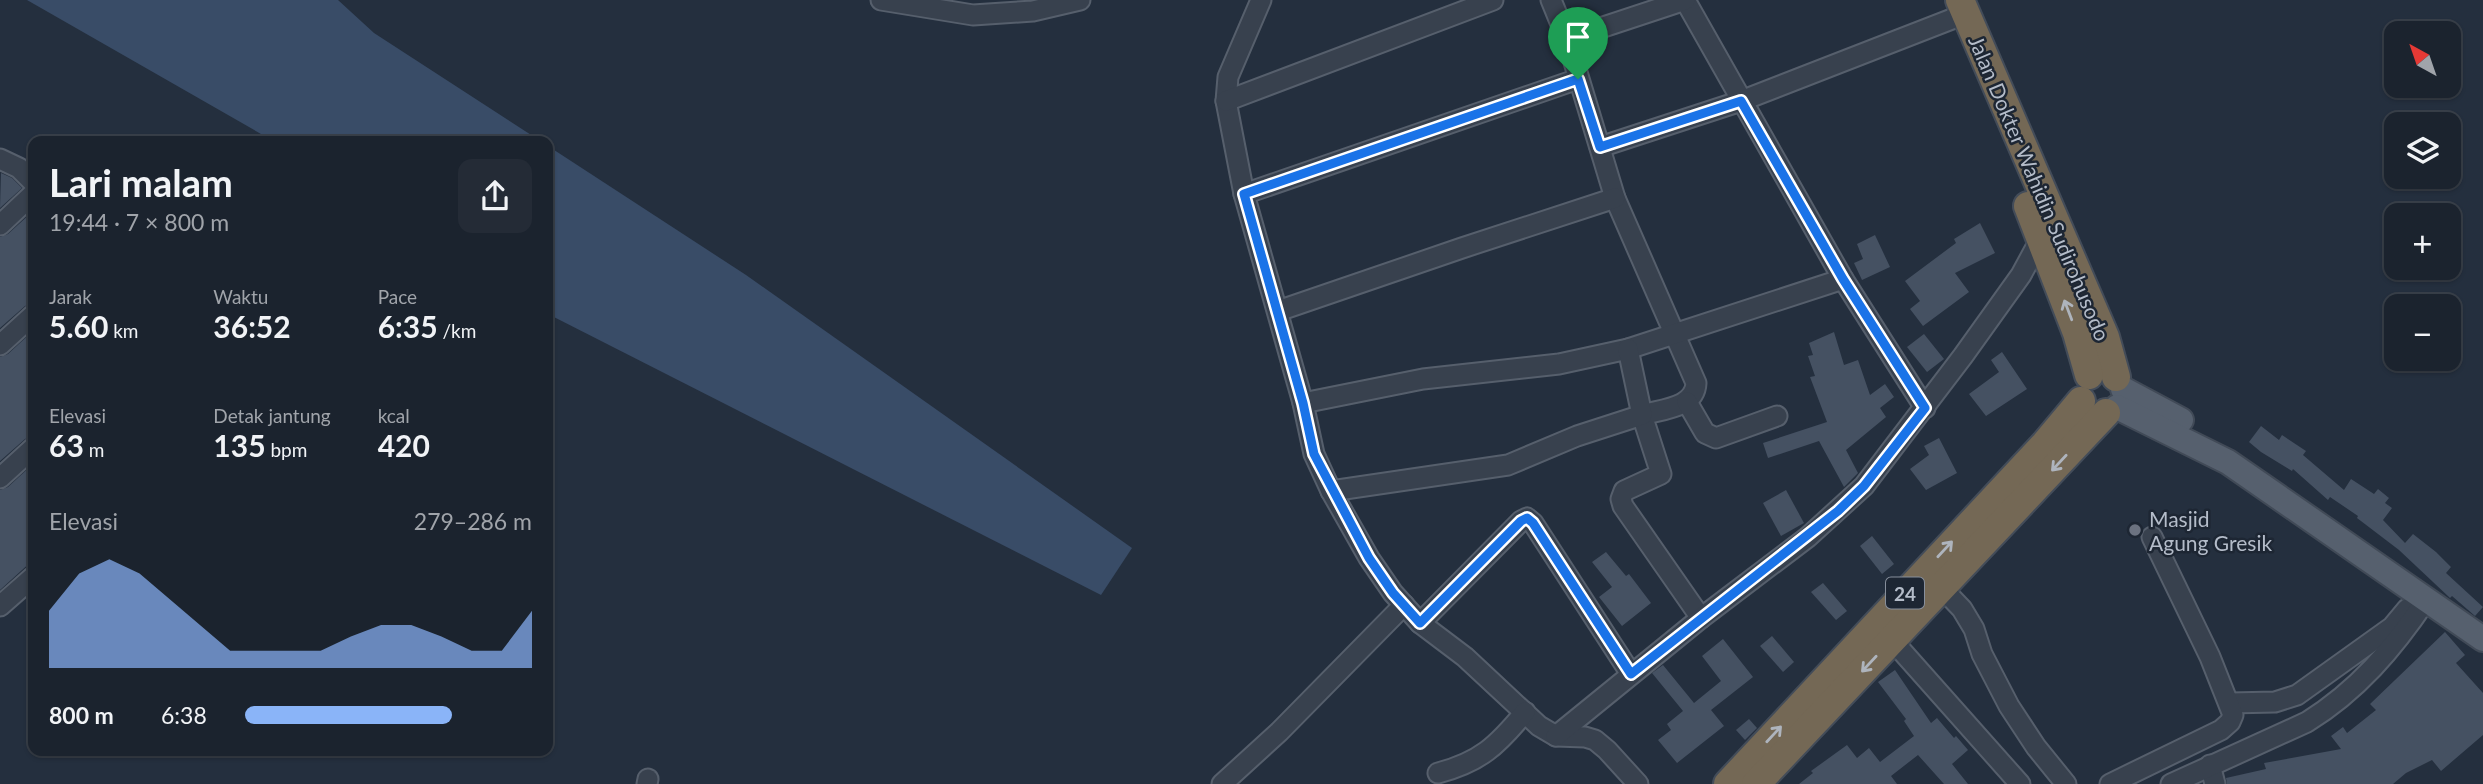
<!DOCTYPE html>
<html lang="id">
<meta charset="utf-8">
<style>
:root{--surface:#1b232e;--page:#242b36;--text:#f1f3f6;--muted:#a0a4aa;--line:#39404a;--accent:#8ab4f8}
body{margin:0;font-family:Lato,sans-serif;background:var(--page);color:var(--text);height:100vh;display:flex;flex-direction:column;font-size:26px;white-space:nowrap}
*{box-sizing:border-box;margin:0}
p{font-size:23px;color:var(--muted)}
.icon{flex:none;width:38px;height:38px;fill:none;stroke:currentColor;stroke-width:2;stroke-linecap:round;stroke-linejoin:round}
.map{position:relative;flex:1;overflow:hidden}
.details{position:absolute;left:28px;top:136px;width:525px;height:620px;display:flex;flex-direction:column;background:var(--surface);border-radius:14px;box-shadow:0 2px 5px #0004,0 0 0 2px var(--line)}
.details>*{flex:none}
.needle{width:46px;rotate:320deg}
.fabs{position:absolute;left:2384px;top:21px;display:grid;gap:14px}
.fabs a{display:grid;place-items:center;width:77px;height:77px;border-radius:14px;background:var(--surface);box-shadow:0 2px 5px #0004,0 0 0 2px var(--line);font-size:35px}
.pin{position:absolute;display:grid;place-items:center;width:60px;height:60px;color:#fff;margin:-72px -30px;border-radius:50% 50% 50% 0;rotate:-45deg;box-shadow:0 0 7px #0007}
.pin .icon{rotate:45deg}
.round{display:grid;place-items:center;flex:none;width:74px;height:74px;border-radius:14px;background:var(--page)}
.summary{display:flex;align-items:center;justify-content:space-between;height:119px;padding:0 21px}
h1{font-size:38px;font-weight:700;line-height:52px}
.figures{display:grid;grid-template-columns:repeat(3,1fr);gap:10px;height:119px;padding:7px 21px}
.figures div{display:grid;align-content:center}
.figures b{font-size:30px;font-weight:700}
.figures small{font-size:19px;font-weight:400}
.figures p{font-size:19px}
.chart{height:196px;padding:14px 21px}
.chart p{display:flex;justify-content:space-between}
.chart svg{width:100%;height:126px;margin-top:7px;fill:var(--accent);opacity:.7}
ul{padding:0 21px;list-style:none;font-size:23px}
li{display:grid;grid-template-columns:112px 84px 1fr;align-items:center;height:52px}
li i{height:18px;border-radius:9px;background:var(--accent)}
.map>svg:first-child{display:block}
</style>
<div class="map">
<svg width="2483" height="784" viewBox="0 0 2483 784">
<rect width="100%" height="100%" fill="#242f3e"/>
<g fill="#394c67">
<path d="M27,0H338L374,33L542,142H275Z"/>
<path d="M548,146L746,275L1132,548L1101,595L548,314Z"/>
</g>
<g fill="#455162">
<path d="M1,173L12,178L22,188L0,208Z"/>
<path d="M31,213L33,216V303L25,306L0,328V237L8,234Z"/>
<path d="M1980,223L1995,253L1955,273L1969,292L1923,326L1910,309L1920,301L1905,281L1956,243L1954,239Z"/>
<path d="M1875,235L1890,267L1862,280L1854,263L1863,259L1857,244Z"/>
<path d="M33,331V436L25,439L0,461V357L8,354Z"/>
<path d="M1834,332L1844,365L1858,360L1870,395L1885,384L1894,397L1880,408L1886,417L1846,450L1858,473L1844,487L1819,441L1768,458L1763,443L1827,422L1810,377L1815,376L1808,356L1813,355L1809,343Z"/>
<path d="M1924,334L1944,359L1927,372L1907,347Z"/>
<path d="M2002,352L2027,389L1986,416L1969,394L1999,372L1991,360Z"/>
<path d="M2261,426L2279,440L2282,435L2306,451L2303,455L2344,490L2351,479L2374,494L2378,489L2389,498L2385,503L2392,508L2383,520L2405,543L2413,534L2436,552L2451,567L2446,573L2483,607L2475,616L2452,596L2450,598L2399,550L2357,518L2358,516L2330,497L2328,500L2293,469L2292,471L2261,452L2249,442Z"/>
<path d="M1939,438L1957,473L1926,490L1910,469L1929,455L1924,446Z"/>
<path d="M33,464V560L0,590V490L8,487Z"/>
<path d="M1786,490L1804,523L1781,536L1763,503Z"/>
<path d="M1872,536L1894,564L1882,574L1860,546Z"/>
<path d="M1606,552L1626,576L1629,574L1651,603L1622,626L1599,597L1612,587L1592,562Z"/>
<path d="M1823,583L1847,611L1836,620L1811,592Z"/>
<path d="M2445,632L2465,655L2456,663L2483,693V735L2441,771L2432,760L2406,773L2393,784H2227L2226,778L2266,769L2264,763L2341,749L2331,736L2343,727L2347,733L2376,710L2370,704Z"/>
<path d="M1772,636L1794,662L1783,672L1760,646Z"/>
<path d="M1723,639L1753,677L1711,710L1724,726L1677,763L1658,740L1671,730L1667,724L1683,711L1652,673L1663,665L1694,703L1721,681L1702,656Z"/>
<path d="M1895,670L1931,723L1937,718L1954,738L1956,736L1968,750L1952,764L1968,784H1944L1918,755L1891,776L1897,784H1799L1813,773L1811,771L1847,745L1857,758L1869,748L1880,762L1914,736L1904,721L1906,719L1878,682Z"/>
<path d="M1749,719L1757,728L1745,740L1736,730Z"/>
</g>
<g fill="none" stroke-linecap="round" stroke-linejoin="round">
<defs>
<g id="minor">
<path d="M881,0L973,15L1033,11L1080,0"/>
<path d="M1261,0L1228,77L1226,101L1244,194L1303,403L1314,454L1331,491L1369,558L1393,593L1420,623L1465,657L1539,726L1556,736L1585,737L1595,740L1607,750L1638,784"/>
<path d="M1551,0L1567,39L1615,198L1696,383C1695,408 1662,409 1642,415L1661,474L1624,491L1621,499L1623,506L1701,618"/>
<path d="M1685,0L1843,279L1925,408"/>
<path d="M1567,39L1685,0"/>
<path d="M1226,101L1493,0"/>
<path d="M1600,147L1741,101L1952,19"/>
<path d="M0,159L19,168L33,182"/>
<path d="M1244,194L1578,79"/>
<path d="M0,225L33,194"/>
<path d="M1278,311L1462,248L1615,198"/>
<path d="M0,345L33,315"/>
<path d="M1687,402L1705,433L1716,438L1777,416"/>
<path d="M1303,403L1423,379L1559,364L1628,349L1843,279"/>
<path d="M0,478L33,448"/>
<path d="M1331,491L1508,465L1577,436L1642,415L1628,349"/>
<path d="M1941,587L1962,609L1974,629L1982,654L2009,706L2036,747L2066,784"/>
<path d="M0,606L33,577"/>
<path d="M1420,623L1521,521L1527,518L1533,523L1631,674"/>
<path d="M1892,640L2020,784"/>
<path d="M2230,703L2275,702L2297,695L2392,627L2407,609"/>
<path d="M1556,736L1701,618L1808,537L1864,486L1963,356L2021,275L2041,238"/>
<path d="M2210,765L2215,784"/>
<path d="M1438,773C1480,762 1497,746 1525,712"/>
<path d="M647,784L648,779"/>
<path d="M1222,784L1279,732L1404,605"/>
<path d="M2110,784L2221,730L2230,722L2233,715L2210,657L2152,537"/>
<path d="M2171,784L2307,722C2357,691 2393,649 2426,600"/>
</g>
<g id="major">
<path d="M2123,389L2181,420"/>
<path d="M2117,407L2228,462L2483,639"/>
</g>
<g id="highway">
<path d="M1960,0L2105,337L2116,377"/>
<path d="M2028,206L2077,333L2089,375"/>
<path d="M1728,784L2045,444L2081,401"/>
<path d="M1756,784L2106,413"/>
</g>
</defs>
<use href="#minor" stroke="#565f6c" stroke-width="23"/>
<use href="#major" stroke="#414a57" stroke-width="28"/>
<use href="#highway" stroke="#434c59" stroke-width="32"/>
<use href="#minor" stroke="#38414e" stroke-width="19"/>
<use href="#major" stroke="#56606e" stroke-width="24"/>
<use href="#highway" stroke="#746855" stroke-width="28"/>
</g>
<defs><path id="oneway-shaft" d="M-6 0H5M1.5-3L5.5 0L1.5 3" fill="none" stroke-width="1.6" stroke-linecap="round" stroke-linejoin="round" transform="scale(1.75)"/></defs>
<g stroke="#aeb4bd">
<use href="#oneway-shaft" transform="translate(2068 310) rotate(-111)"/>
<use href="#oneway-shaft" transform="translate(2059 463) rotate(133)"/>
<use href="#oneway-shaft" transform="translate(1945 549) rotate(-47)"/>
<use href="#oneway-shaft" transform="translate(1869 664) rotate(133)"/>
<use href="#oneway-shaft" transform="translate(1774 734) rotate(-47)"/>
</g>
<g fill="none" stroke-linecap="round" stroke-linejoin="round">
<defs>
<path id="route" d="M1578,79L1600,147L1741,101L1843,279L1925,408L1864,486L1838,511L1631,674L1533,523L1527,518L1521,521L1420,623L1393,593L1369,558L1314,454L1303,403L1244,194Z"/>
</defs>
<use href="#route" stroke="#fff" stroke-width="14"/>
<use href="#route" stroke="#1a73e8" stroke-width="9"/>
</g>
<circle fill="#6b7280" stroke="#1d2633" stroke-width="2.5" cx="2135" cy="530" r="7"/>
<g text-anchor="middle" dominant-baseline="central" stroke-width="5" stroke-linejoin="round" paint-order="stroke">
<rect fill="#1d2633" stroke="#878f9c" stroke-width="2" x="1886" y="577.5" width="38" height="31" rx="5"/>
<g font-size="19" font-weight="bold" fill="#b4bcc9">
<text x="1905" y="593">24</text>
</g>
<g font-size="21" fill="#b4bcc9" stroke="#1d2633">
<text transform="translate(2040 188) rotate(67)">Jalan Dokter Wahidin Sudirohusodo</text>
</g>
<g font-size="21" fill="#b4bcc9" stroke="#1d2633" text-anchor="start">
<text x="2149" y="518">Masjid<tspan x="2149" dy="24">Agung Gresik</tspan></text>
</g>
</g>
</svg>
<div class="fabs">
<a><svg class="needle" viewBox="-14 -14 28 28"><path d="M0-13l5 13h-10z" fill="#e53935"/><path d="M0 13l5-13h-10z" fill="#a0a4aa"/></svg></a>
<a><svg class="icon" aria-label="layers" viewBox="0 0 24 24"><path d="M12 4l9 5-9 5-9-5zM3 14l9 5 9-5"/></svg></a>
<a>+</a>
<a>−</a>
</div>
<div class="pin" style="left:1578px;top:79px;background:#1e9e55"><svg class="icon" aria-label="arrive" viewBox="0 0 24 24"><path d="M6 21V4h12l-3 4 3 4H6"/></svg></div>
<section class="details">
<div class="summary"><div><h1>Lari malam</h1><p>19:44 · 7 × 800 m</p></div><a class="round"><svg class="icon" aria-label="share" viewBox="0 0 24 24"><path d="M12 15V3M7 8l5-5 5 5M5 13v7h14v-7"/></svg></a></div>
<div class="figures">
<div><p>Jarak</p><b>5.60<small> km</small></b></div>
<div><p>Waktu</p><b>36:52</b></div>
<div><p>Pace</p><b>6:35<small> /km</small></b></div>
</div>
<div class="figures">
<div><p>Elevasi</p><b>63<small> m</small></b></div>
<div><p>Detak jantung</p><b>135<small> bpm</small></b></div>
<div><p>kcal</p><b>420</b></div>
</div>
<div class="chart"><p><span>Elevasi</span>279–286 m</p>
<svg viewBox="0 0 160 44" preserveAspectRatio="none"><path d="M0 44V24L10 11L20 6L30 11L40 20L50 29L60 38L70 38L80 38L90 38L100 33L110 29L120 29L130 33L140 38L150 38L160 24V44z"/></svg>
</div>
<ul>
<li><b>800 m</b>6:38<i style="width:72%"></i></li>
</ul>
</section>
</div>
